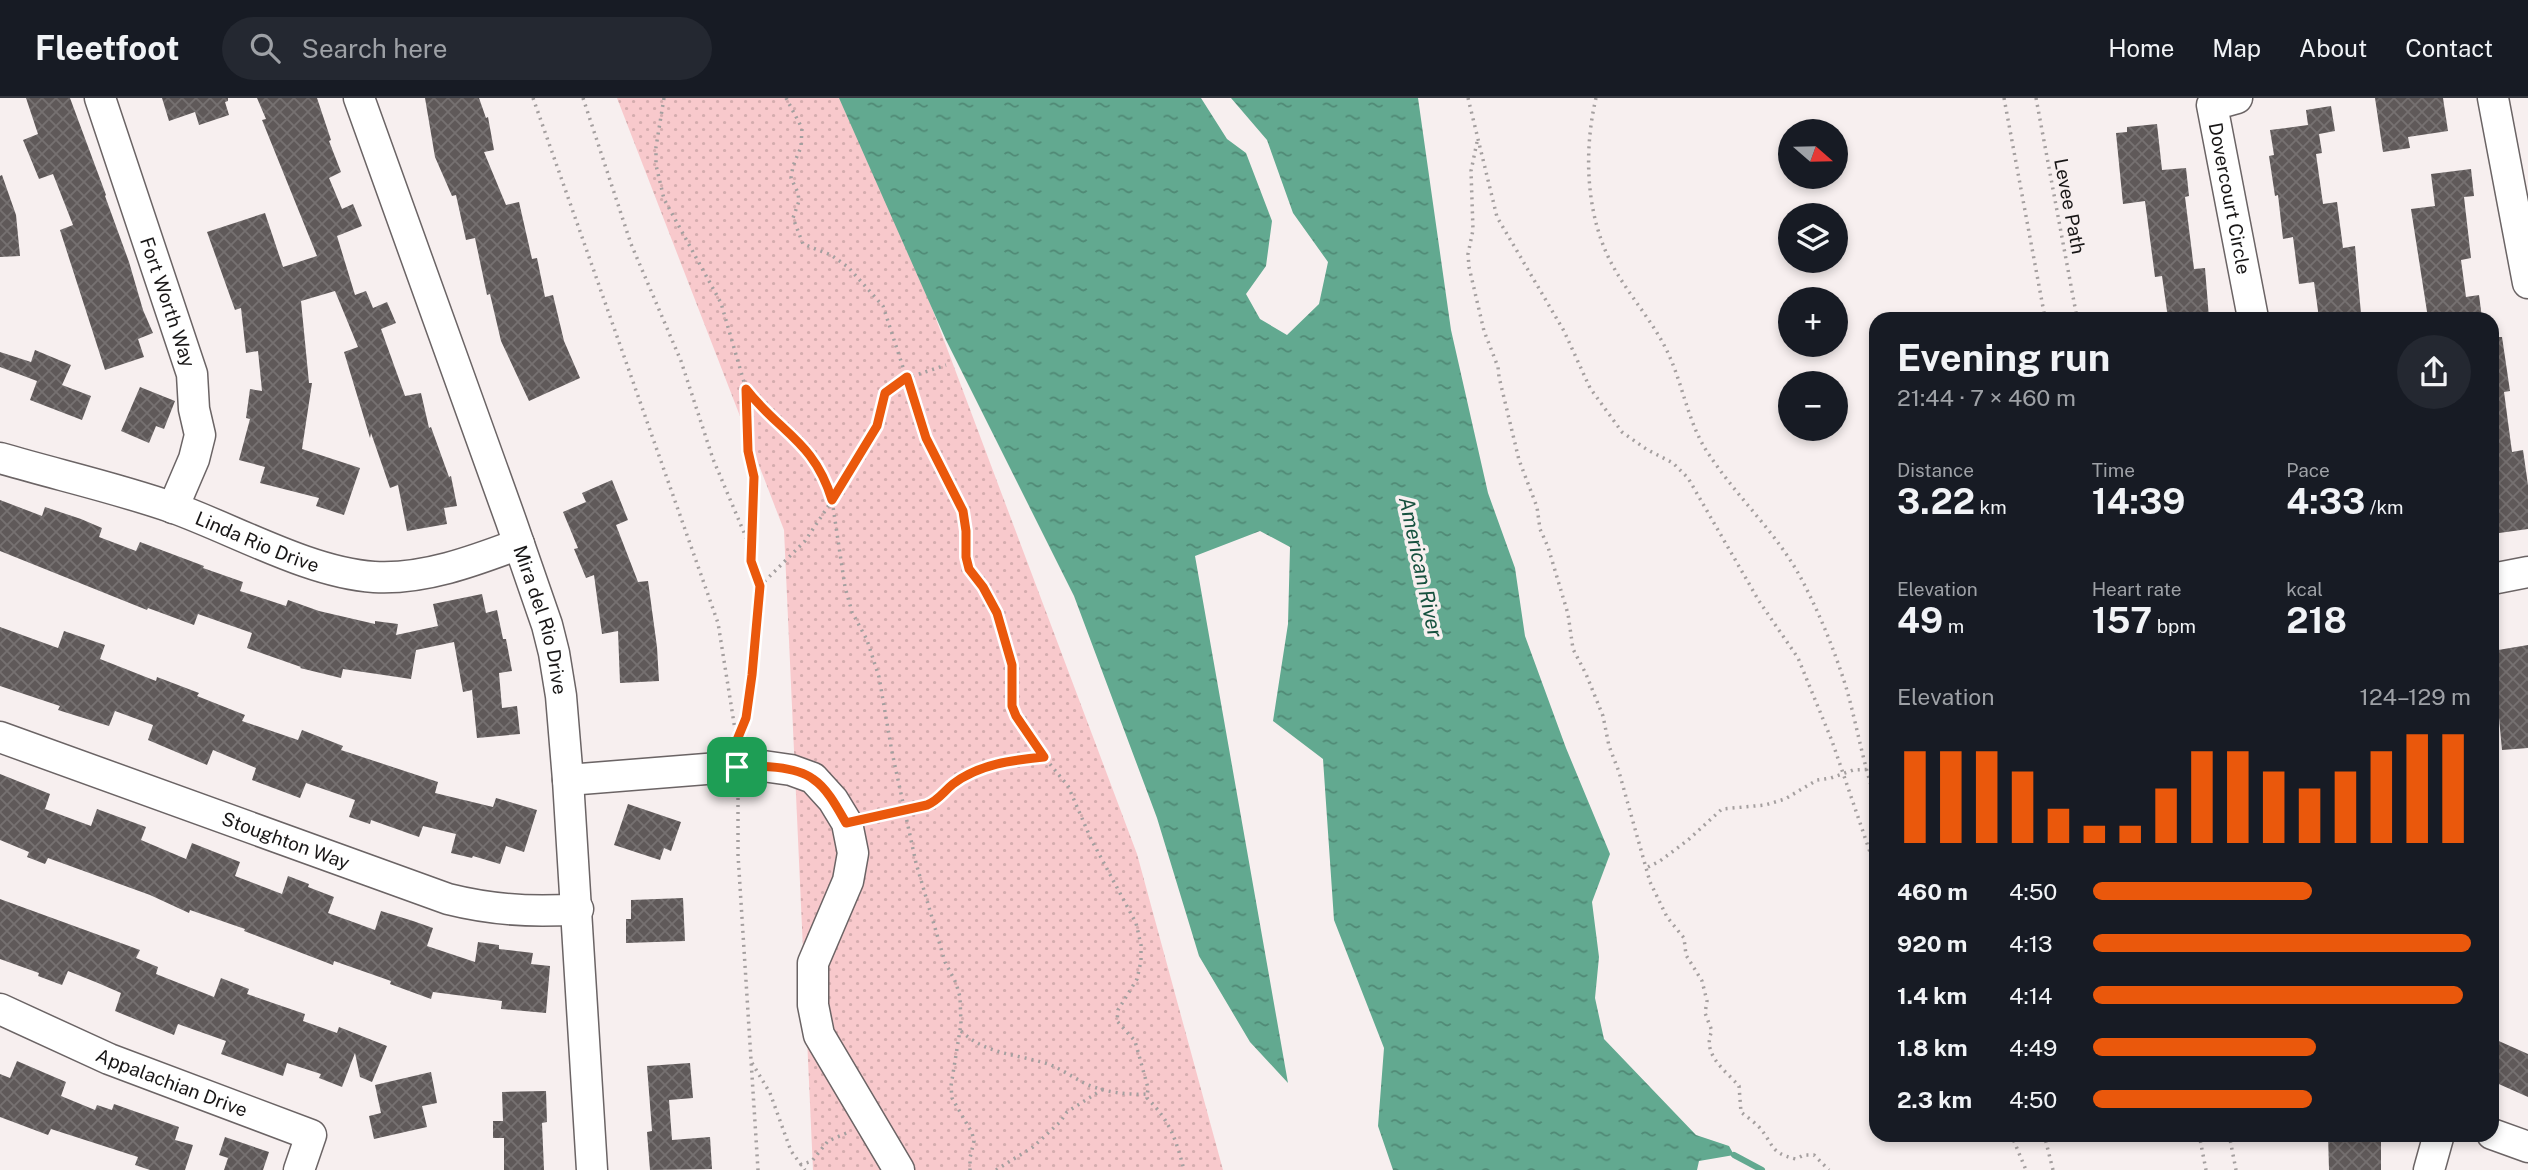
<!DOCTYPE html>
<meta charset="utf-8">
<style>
:root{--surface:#171b24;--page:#242831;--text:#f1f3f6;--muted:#9ea1a6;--line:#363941;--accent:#ea580c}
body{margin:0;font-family:"Public Sans",sans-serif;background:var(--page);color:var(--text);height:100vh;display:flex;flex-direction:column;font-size:26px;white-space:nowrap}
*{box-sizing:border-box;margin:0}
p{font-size:23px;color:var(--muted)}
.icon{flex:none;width:38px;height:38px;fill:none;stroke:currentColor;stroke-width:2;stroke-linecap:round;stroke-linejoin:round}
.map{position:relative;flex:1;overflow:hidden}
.details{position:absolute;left:1869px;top:214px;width:630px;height:830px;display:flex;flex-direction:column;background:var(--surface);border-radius:21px;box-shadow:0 4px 10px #0003}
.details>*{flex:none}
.needle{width:46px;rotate:110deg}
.tools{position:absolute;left:1778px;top:21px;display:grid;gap:14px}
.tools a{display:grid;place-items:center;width:70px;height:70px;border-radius:50%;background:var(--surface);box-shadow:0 4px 10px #0003;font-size:35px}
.pin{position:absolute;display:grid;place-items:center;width:60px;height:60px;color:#fff;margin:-30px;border-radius:14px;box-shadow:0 4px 10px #0006}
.round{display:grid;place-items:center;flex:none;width:74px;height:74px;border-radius:37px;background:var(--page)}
.summary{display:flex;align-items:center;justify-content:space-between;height:119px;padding:0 28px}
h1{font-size:38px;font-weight:700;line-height:52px}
.metrics{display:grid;grid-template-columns:repeat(3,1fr);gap:10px;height:119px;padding:7px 28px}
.metrics div{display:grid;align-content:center}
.metrics b{font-size:35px;font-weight:700}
.metrics small{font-size:19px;font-weight:400}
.metrics p{font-size:19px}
.chart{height:196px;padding:14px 28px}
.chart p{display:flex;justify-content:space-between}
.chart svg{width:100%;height:126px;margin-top:7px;stroke:var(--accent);stroke-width:6}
ul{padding:0 28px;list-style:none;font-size:23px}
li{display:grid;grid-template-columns:112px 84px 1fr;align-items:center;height:52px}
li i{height:18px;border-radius:9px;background:var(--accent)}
header{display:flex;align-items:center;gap:42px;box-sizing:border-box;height:98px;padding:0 35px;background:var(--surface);border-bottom:2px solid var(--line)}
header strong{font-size:33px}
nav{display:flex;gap:38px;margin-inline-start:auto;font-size:24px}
.search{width:490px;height:63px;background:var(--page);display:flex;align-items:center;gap:18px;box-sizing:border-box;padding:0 24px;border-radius:38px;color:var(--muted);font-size:26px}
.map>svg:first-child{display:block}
</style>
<header>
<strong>Fleetfoot</strong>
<div class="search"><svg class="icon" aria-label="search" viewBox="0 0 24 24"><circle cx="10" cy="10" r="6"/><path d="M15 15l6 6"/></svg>Search here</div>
<nav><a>Home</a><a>Map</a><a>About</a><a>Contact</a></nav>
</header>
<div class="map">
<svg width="2528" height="1072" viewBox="0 0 2528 1072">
<defs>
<pattern id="grass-dots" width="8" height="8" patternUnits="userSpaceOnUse" patternTransform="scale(1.75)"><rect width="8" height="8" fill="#f8c9cc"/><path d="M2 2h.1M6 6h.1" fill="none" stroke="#d4acae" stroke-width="1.8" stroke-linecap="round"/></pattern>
<pattern id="water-ripples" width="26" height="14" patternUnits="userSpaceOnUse" patternTransform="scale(1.75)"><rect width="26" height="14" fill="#62a990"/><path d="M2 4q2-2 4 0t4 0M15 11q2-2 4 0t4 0" fill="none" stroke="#508975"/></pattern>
<pattern id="building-cross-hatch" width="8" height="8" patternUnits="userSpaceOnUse" patternTransform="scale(1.75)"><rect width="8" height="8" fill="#5f5959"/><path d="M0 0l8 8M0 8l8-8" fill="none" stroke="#767171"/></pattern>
</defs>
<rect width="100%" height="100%" fill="#f7efef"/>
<path fill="url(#grass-dots)" d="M617,0H853L1137,756L1223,1072H813L784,432Z"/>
<path fill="url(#water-ripples)" d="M839,0H1201L1227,41L1246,55L1272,123L1266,168L1246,196L1260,221L1287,237L1319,206L1328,164L1293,115L1267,42L1231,0H1418L1451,232L1488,395L1515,470L1525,538L1566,650L1610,756L1592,804L1599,859L1595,900L1604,941L1696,1037L1729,1048L1734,1057L1699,1063L1697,1072H1393L1378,1028L1384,950L1334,822L1323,661L1273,623L1288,526L1290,449L1260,433L1195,458L1288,985L1250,944L1199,858L1157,720L1074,498L946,242Z"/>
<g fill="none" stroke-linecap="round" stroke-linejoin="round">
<path stroke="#62a990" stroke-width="6" d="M1734,1057L1762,1072"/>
</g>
<g fill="url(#building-cross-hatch)">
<path d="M26,0H70L106,97L105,98L129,164L143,212L153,235L138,241L144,259L105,272L60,132L73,127L53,76L39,81L23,42L38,36Z"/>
<path d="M162,0H228V3L225,4L229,17L199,27L195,14L169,23Z"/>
<path d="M257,0H317L331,42L329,43L341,74L329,80L342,111L353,106L362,128L337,138L355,197L366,193L373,210L387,204L396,225L381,231L405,298L421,295L429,330L431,329L449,379L451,378L457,408L444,410L447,426L407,433L398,387L390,390L371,335L370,340L344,254L358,249L335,193L301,203L309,285H312L302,351L360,370L344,417L316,408L319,400L260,385L265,369L239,362L250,321L246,320L250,291L262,293L258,253L246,255L241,210L235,212L207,134L265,115L283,169L317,158L262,22L266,21Z"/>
<path d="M425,0H479L486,20L488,19L494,52L484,54L506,107L519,104L532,161L537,160L545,199L553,197L564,243L580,280L529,303L501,243L490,196L487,197L475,140L466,142L456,97L452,98L435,59Z"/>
<path d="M2375,0H2443L2448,33L2408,39L2410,50L2383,54Z"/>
<path d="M2331,8L2335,33L2319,36L2322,55L2316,56L2323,106L2337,104L2343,150L2355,148L2361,216H2357L2358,220H2319L2314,184L2299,186L2293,139L2283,141L2278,97L2275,98L2269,58L2274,57L2270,32L2308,27L2306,12Z"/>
<path d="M2157,26L2162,72L2186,70L2189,98L2185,99L2194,171L2205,170L2209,220H2168L2162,178L2155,179L2145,103L2123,106L2116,35L2127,34V29Z"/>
<path d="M2471,71L2474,98L2464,99L2471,160L2461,162L2466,199L2479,197L2482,220H2428L2411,111L2435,108L2431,76Z"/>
<path d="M2,77L16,117L20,158L0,159V78Z"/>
<path d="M2492,239H2502L2510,293L2504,294L2512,354L2523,352L2528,387V431L2492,436Z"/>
<path d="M35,252L71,267L62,287L91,298L82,322L30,302L37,283L0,269V254L31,264Z"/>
<path d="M140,289L175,303L164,331L156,328L149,345L121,333Z"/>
<path d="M612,382L628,422L616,427L638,484L648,483L657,549L659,583L620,585L618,533L602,536L594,477L586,480L574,451L578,450L563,414L586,404L582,395Z"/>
<path d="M0,402L42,418L45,409L81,421L102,430L99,439L136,453L140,444L204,468L203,470L243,484L240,493L286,508L288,502L319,513L375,526V523L398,526L396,537L438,528L433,506L482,496L486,515L497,512L503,541H506L512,573L499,575L502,610L517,608L520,636L477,640L472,592L463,594L454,544L416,552L411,581L343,571L341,580L300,570L301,569L247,550L252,535L198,516L194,527L148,510L147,512L0,453Z"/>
<path d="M0,529L58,550L64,533L105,547L100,561L156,583L157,579L199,595L197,598L245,617L242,623L298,642L302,632L343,648L341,652L438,684L435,695L493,709L496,700L537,712L524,754L506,748L500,766L473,758L472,760L451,755L456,736L423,728L419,739L371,722L370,726L349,719L355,702L306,685L300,700L252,682L256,670L213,652L207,667L148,642L153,627L115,613L109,628L58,612L60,608L0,588Z"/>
<path d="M2528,547V650L2502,652L2497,598L2492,575V553Z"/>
<path d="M0,676L50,696L45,711L91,728L97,711L146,729L141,742L186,761L192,745L240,764L235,778L282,796L288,778L309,786L308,789L334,799L328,815L353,824L375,832L381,813L413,823L433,830L427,848L475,864L478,844L499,847V851L533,855L531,866L550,868L546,915L501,911L502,903L433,894L431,901L390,886L391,883L334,863L333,867L244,833L245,831L190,812L189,815L150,797L48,760L45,766L27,759L29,754L0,742Z"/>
<path d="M628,706L681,724L671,753L664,750L660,762L614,747Z"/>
<path d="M683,800L685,843L626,845V821H631V802Z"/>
<path d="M0,801L140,852L136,860L158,869L156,876L214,899L221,880L249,891L247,896L305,916L303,923L337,935L339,929L387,948L372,984L360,979L355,955L342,989L319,980L321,976L287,965L283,978L221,956L226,943L178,926L174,937L115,913L121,895L98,885L68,873L62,887L38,878L39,875L0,861Z"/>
<path d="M2492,940L2528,956V999L2492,983Z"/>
<path d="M17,963L66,984L61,998L95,1012L97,1007L112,1012L114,1006L179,1029L175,1042L193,1047L185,1072H150L135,1067L138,1059L51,1031L48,1037L0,1019V976L10,980Z"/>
<path d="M690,965L693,1000L669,1002L672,1042L710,1039L712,1071L650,1072L647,1034L652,1033L647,968Z"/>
<path d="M431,974L437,1005L422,1008L427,1029L374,1041L369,1018L381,1015L375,987Z"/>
<path d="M546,993L547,1024L542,1025L544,1072H504V1040H493V1023H503L502,994Z"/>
<path d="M2328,1036H2381V1072H2329Z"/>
<path d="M225,1039L269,1054L263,1072H224L228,1060L219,1057Z"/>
</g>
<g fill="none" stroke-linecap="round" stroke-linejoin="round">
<defs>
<g id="minor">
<path id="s1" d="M100,0L192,276L194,311L200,337L194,361L173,410"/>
<path id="s2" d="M359,0L511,423L547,527L554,555L561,598L568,682L592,1072"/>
<path id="s3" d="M2237,0L2212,7L2253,220"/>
<path d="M2493,0L2528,185"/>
<path id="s4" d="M0,360C58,377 117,390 174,410C235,432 310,475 374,479C423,482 474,463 519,446"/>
<path d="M2492,481L2528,474"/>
<path id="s5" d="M0,639L448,801C492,812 532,815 578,811"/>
<path d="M568,682L756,667L791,672L813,680L833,702L847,725L853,755L848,783L813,865V907L819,937L899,1072"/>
<path id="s6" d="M0,911L109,961L311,1037L299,1072"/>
<path d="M2492,1036L2528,1049"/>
<path d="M2429,1072L2439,1036"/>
</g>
</defs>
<use href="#minor" stroke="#6b6465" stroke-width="33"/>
<g stroke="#a49f9f" stroke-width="3.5" stroke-dasharray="2 5" stroke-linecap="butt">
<path d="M533,0L718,525L737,644"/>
<path d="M583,0L631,146L681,263L713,361L751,451"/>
<path d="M664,0L656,49V67L664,101L721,205L746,291L761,312L797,341L817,365L832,402L845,489L852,514L867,542L879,579L892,654L916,765L945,864L956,885L960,899L961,926L951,988L952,1000L972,1035L974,1043L970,1060V1072"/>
<path d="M786,0L802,30L801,49L793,68L791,80L798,95L799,103L793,120L803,146L831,157L848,169L883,208L926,340L963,413L966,433V459L969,471L983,490L997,515L1012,567V608L1016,618L1044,659L1068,688L1091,741L1136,825L1141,847V863L1137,881L1118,912L1117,923L1135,943L1148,990L1147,1000C1170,1023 1176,1041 1184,1072"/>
<path d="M1468,0L1497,119L1564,233L1590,290L1622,334L1646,351L1673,365L1688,380L1759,503L1798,560L1832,643L1871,757L1876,767"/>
<path d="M1596,0C1583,55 1586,121 1614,170C1631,200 1654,225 1668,255C1684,289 1688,327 1710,358C1740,403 1780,438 1804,486C1821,519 1835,554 1846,589C1857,627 1863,666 1876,702"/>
<path d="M2004,0L2045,220"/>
<path d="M2036,0L2077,220"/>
<path d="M1477,44L1471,73L1473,132L1468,156L1469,169L1484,233L1498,269L1499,279L1519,362L1537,409L1540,431L1548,449L1568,516L1573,551L1586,576L1603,618L1609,648L1619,674L1650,784L1667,819L1684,840L1686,857L1702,883L1707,903L1705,915L1712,933C1701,956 1726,973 1739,988L1741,1014C1747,1019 1754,1024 1759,1029C1774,1046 1769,1055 1796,1061L1804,1057H1814L1829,1072"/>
<path d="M746,294L748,353L754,379L751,463L760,488"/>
<path d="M737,640L746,620L752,577L760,488L805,443L849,377L861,353L877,328L882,304L890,290L907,280L946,267"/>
<path d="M738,693V757L758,1072"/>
<path d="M869,721C886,718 924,713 937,703C943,698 946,691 952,687C978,666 1013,662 1044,659"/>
<path d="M1648,769L1660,763L1688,742L1722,711L1765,707L1785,701L1817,682L1831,680L1853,672L1876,671"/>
<path d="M961,933C986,957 1019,956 1051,967C1062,972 1073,979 1084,985C1103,994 1126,997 1148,996"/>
<path d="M752,965L770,995L791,1053L805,1072"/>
<path d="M2011,1036L2026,1072"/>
<path d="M2044,1036L2053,1072"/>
<path d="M2199,1036L2206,1072"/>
<path d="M2229,1036L2236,1072"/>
<path d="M800,1067L812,1063L828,1043L849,1034"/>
<path d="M996,1072L1033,1049L1060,1024L1067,1014L1103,991"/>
</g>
<use href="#minor" stroke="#fff" stroke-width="30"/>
</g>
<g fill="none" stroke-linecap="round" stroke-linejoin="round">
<defs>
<path id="route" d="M907,279L926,340L963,413L966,433V459L969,471L983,489L997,515L1012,567V608L1016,618L1044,659C1013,662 979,666 953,686C943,694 939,702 927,707L846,725C838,711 828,691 813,681C796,668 758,667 737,669V642L746,620L752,577L760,488L751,463L754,379L748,353L746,291C780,335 814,343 832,402L877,328L885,295Z"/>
</defs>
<use href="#route" stroke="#fff" stroke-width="14"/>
<use href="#route" stroke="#ea580c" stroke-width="9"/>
</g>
<g text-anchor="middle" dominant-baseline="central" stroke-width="7" stroke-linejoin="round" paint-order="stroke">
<g font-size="19" fill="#181616" stroke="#f7efef">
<text stroke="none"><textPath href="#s3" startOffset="121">Dovercourt Circle</textPath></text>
<text transform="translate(2070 108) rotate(79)">Levee Path</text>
<text stroke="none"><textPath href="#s1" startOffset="215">Fort Worth Way</textPath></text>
<text stroke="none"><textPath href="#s4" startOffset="271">Linda Rio Drive</textPath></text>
<text stroke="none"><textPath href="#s2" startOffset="553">Mira del Rio Drive</textPath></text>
<text stroke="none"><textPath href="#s5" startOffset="304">Stoughton Way</textPath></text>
<text stroke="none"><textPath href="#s6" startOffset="187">Appalachian Drive</textPath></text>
</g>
<g font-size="21" font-style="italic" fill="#16503e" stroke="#f7efef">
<text transform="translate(1421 469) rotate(78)">American River</text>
</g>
</g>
</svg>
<div class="tools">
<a><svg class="needle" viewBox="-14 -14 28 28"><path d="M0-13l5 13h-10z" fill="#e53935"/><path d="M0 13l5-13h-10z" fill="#9ea1a6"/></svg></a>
<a><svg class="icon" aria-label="layers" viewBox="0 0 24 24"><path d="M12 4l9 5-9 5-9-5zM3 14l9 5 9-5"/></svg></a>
<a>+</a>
<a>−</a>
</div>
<div class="pin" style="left:737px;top:669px;background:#1e9e55"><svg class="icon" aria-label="arrive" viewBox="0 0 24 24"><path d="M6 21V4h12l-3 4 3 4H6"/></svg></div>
<section class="details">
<div class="summary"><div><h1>Evening run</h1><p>21:44 · 7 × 460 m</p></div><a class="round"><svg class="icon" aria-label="share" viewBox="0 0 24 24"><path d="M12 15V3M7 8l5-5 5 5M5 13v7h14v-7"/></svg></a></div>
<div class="metrics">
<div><p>Distance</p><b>3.22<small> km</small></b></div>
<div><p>Time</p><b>14:39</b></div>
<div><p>Pace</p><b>4:33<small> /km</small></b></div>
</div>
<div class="metrics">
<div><p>Elevation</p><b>49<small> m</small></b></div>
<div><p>Heart rate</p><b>157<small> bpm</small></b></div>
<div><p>kcal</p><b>218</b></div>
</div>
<div class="chart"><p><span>Elevation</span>124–129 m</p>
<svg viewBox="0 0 160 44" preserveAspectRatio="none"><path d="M5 44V12M15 44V12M25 44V12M35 44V19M45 44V32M55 44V38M65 44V38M75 44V25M85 44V12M95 44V12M105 44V19M115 44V25M125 44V19M135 44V12M145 44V6M155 44V6"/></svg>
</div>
<ul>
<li><b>460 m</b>4:50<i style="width:58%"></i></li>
<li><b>920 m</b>4:13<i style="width:100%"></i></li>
<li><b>1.4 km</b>4:14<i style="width:98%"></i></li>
<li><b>1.8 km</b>4:49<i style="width:59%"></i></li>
<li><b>2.3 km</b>4:50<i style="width:58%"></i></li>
</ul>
</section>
</div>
